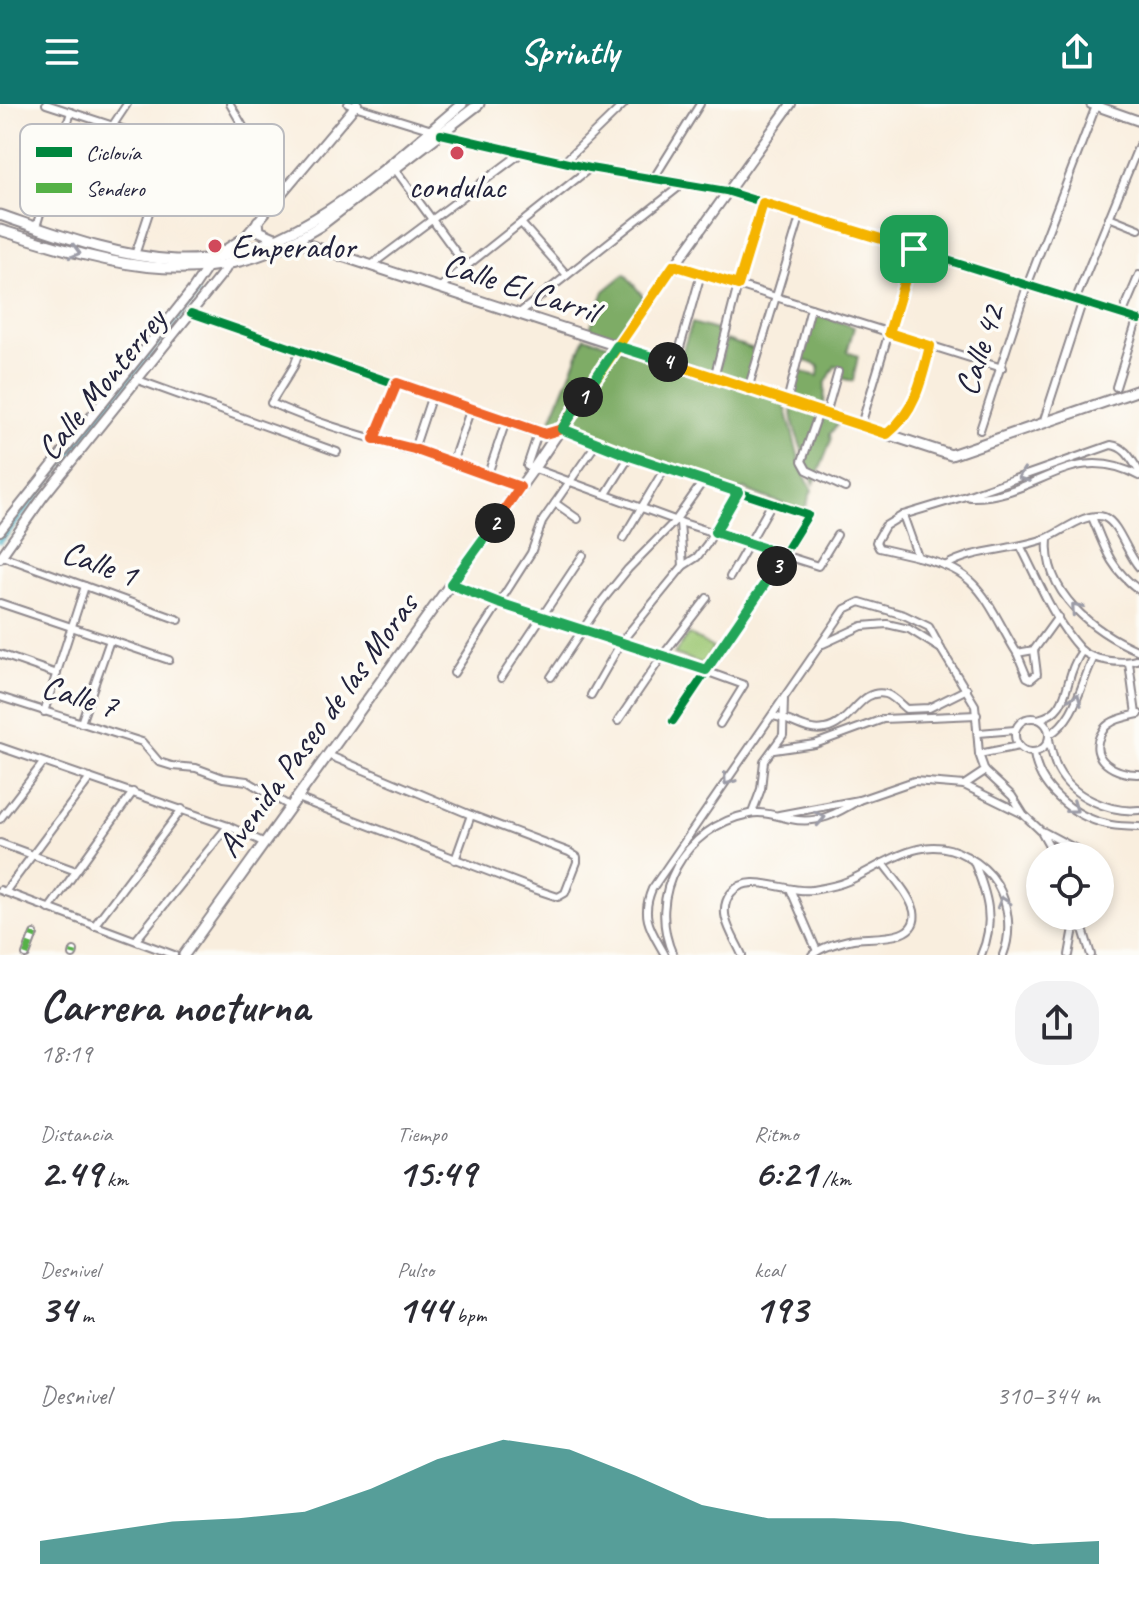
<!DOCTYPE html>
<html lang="es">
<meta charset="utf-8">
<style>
:root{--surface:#fff;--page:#f2f2f3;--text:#2b2b33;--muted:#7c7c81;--accent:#0f766e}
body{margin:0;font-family:Caveat,sans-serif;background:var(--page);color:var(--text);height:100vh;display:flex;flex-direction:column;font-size:30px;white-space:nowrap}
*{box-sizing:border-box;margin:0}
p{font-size:26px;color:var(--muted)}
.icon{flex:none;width:44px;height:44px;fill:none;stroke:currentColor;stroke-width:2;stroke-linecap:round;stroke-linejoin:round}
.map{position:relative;height:851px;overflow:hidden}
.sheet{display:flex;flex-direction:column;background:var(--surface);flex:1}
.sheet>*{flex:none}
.buttons{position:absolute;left:1026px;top:738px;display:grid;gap:16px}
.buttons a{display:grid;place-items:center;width:88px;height:88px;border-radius:50%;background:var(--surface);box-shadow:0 4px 12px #0003;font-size:40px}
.pin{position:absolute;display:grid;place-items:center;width:68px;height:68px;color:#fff;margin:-34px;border-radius:16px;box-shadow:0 4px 12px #0006}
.km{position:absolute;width:40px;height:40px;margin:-20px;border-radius:50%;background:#222;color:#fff;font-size:22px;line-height:40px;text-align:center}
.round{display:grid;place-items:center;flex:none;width:84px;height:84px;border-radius:32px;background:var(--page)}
.overview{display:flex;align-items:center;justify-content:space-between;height:136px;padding:0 40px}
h1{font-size:44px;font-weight:600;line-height:60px}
.metrics{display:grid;grid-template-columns:repeat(3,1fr);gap:12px;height:136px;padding:8px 40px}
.metrics div{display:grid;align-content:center}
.metrics b{font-size:40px;font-weight:600}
.metrics small{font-size:22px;font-weight:400}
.metrics p{font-size:22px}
.chart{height:224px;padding:16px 40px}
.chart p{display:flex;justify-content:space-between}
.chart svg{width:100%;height:144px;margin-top:8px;fill:var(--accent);opacity:.7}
header{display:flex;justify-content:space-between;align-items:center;height:104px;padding:0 40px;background:var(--accent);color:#fff;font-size:36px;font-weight:600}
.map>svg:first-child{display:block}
</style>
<header><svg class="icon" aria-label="menu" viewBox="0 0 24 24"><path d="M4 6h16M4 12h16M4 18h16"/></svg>Sprintly<svg class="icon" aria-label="share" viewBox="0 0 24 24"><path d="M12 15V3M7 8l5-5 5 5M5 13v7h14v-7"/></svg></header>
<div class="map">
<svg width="1139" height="851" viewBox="0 0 1139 851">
<rect width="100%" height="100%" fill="#fdfcf7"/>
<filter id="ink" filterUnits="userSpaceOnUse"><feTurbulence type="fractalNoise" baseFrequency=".0125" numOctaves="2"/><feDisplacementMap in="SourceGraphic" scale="16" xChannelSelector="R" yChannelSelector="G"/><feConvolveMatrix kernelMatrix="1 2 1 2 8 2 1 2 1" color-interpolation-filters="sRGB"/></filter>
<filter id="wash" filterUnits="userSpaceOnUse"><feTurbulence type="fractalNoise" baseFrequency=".006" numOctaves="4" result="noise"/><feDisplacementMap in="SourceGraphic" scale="32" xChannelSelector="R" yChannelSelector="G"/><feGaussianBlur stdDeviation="1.8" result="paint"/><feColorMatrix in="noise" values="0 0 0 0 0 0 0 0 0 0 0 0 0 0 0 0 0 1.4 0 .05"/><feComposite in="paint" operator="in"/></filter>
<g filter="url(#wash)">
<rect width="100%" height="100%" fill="#f9eede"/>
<path fill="#9ec875" stroke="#607558" stroke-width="2" d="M689,530L713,544L703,560L674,550Z"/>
<g fill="#7eac66" stroke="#506750" stroke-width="2">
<path d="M625,170L646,196L617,234L590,224L604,187Z"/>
<path d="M813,208L854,223L847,248L858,252L853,277L840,274L843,264L835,262L825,280L824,303L791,291L798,267L818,272L819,262L801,255Z"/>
<path d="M692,219L723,228L713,268L679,257Z"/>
<path d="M585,233L615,242L557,325L546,328Z"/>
<path d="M726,236L757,246L747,278L718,270Z"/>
<path d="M619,244L784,297L802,366L812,386L804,407C783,399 765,395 745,385L738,387L665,359L562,325Z"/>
<path d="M791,301L840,317L830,330L831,337L814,380L794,323Z"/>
</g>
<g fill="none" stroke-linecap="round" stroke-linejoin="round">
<path stroke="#48b1c6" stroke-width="7" d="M0,437L197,190"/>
</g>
</g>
<g filter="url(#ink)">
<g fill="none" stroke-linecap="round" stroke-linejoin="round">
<defs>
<g id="minor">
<path d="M46,0L273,74"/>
<path d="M230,0L273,74L287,80"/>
<path d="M348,0L432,26"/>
<path d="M113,21L127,0"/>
<path d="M441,30L590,64L726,87L1139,216"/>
<path d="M564,58L624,0"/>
<path d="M395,65L466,162"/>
<path d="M654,74L700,0"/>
<path d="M1109,113L1139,125"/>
<path d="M521,119L567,171"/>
<path d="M36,123L71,8"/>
<path d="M135,151L171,42"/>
<path d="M674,161L1002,264"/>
<path d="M370,162L520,50"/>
<path d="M439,184L590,64"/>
<path d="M1075,197L1139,41"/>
<path d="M191,209L538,329L545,330L562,325L630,352L808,411L766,479L673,617"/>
<path d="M518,210L684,79"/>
<path d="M1122,211L1139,171"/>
<path d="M299,248L294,262L271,299C351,335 440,348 520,383"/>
<path d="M675,261L701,170"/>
<path d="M714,274L738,181L763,99"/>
<path d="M138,276L337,348"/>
<path d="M1116,283L1137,216"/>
<path d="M748,285L801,110"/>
<path d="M787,297L811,204"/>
<path d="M819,308L802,357L807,366L845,384"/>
<path d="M826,310L838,268"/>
<path d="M1043,319L1082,199"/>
<path d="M861,321L914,145"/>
<path d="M980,326L1027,182L1096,2"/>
<path d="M538,329L527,362L680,418L818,462L837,431"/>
<path d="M887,329C915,308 922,275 930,242"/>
<path d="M374,335L397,279"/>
<path d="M414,345L432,291"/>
<path d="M452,359L471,304"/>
<path d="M488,370L506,317"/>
<path d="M606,390L630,352"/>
<path d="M970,393C1036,395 1071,335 1139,372"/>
<path d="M555,399L578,415"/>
<path d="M903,411L885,422L876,438L879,444L918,453"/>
<path d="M1092,413C1105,445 1110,464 1139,486"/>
<path d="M680,418L683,462"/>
<path d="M623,434L665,364"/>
<path d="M1048,434C1043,489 1094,528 1139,547"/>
<path d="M1021,443C1038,476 1054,517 1080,545C1092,557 1124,561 1139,555"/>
<path d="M2,452L179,516"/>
<path d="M945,462C975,444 1014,447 1047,434C1062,428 1087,407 1104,413C1119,419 1127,450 1139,463"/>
<path d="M730,473L772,399"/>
<path d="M451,480L499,499L622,537L744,581L720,620"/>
<path d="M0,499L169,556"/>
<path d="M1058,513L1034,546L1017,549C1002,526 990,494 969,476C955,463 935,458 918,453L903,411L966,392L1111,341C1126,343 1131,355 1139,367"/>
<path d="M823,540L862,522L887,520L909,525L941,545L975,601L979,650L985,667L1012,692L1024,711L1041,727L1055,752"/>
<path d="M1017,549L1027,573L1031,575L1037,570L1034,546"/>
<path d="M0,550L57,570"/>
<path d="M1129,559L1136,610"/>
<path d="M454,569L531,449L543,416L596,340"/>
<path d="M551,573L602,497L628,465L675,417L704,376"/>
<path d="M501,574L583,451"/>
<path d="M591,591L622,537L683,462L697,453L707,440L738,388"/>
<path d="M0,593L142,638L159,658L172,662L196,664L223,674L247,677L291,703"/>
<path d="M44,608L85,482"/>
<path d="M1139,610C1130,612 1117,614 1109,620C1104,623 1104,625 1101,630C1087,655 1116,671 1139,670"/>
<path d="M772,612C791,614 805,629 825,625C852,620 860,583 886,590C893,592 900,600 906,605L929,604L967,585"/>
<circle cx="1032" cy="631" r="17"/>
<path d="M1038,615C1073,607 1062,574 1082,547"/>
<path d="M618,617L663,551L707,494"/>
<path d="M81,619L110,536"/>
<path d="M979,629L1015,626"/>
<path d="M1049,631C1077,614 1080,580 1094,553"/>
<path d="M1049,635C1051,645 1053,657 1058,666C1072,693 1110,709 1139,706"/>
<path d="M0,643L228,722L265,739"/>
<path d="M774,646L815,640L883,615L977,611"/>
<path d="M1034,648C1037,683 1074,713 1107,720C1117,723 1129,722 1139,723"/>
<path d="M979,650L1019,642"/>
<path d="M964,681L985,667"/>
<path d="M297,694L534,785L558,793L565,789L577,758V753L569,748L471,711L328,651"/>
<path d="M752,709L761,685L764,657L783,631L784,594"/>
<path d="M779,711L859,696L914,677L964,681L1021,709"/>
<path d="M0,715L43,659"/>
<path d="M1044,728L1076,745L1080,752"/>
<path d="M0,739L76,767"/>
<path d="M455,756L471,711"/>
<path d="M974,758C987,790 996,818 981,851"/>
<path d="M0,786L174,851"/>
<path d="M791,787L817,847"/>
<path d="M5,788L90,674"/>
<path d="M49,805L133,688"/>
<path d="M1079,812L1091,851"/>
<path d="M94,822L182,705"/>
<path d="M136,836L228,722"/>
<path d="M26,851L34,830"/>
<path d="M73,851L74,847"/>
<path d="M665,851C651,826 640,813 652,785L845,505L860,498L904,511L929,523L941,545"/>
<path d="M673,851C646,791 684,723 749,710C763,707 777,712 791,715C817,721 838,709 859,696"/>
<path d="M742,851C734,832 715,809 731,789C749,766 788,790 812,786C824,784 837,782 848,777C887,760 923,727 966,752C979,759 990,768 997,780C1009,801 1012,829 1003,851"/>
<path d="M812,851C823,842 839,838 853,835C871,832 920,839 914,807C910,791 893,773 883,759"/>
<path d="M1069,851L1074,824L1072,812"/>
</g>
<g id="tertiary">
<path d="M1091,0L1139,17"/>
<path d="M617,242L791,0"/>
<path d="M0,427L193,185L215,152L240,136"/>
<path d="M0,454L43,393L225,166L244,134L357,0"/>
</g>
<g id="secondary">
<path d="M0,111C56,130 115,153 176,156C288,160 382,67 462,0"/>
<path d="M258,117L259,127L277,135"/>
<path d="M0,126C116,162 209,192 320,122L479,0"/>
<path d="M296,137L951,351L1139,286"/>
<path d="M184,851L534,364L617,242"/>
</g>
</defs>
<use href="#minor" stroke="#8e888c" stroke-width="10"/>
<use href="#tertiary" stroke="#8e888c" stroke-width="12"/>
<use href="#secondary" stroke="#8e888c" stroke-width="13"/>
<use href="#minor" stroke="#fff" stroke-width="6"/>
<use href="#tertiary" stroke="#fff" stroke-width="8"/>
<use href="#secondary" stroke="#fff" stroke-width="9"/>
<g stroke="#55b146" stroke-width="6" stroke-dasharray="12 6" stroke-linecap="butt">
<path d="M26,851L34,830"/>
<path d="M73,851L74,847"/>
</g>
<defs>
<g id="cycleway">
<path d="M441,30L590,64L726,87L1139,216"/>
<path d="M191,209L538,329L545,330L562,325L630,352L808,411L766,479L673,617"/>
</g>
</defs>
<use href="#cycleway" stroke="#fdfcf7" stroke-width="13"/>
<use href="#cycleway" stroke="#00873e" stroke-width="8"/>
</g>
<defs><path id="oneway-chevron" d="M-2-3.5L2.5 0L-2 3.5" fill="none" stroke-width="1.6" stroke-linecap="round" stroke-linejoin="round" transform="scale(2)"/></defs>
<g stroke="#9c9ca7">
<use href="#oneway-chevron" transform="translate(75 148) rotate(16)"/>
<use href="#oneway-chevron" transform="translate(1023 372) rotate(160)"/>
<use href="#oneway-chevron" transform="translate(1076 504) rotate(-131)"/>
<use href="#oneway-chevron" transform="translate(1076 595) rotate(-68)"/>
<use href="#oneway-chevron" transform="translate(728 676) rotate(125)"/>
<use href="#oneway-chevron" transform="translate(1073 704) rotate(35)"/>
<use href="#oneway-chevron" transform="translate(820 714) rotate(-10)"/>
<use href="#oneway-chevron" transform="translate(1003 798) rotate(-107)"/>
</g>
</g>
<g fill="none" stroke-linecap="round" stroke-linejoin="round" filter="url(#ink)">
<defs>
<path id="split-1" d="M583,293L674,161L738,181L763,99L914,145"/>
<path id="split-2" d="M495,419L520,383L414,345L374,335L397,279L545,330L562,325L583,293"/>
<path id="split-3" d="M495,419L451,480L499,499L706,566L777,462"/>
<path id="split-4" d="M668,258L617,242L562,325L630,352L738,388L715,428L784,451L777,462"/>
<path id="split-5" d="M668,258L887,330C915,308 922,275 930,242L889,229L914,145"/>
</defs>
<use href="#split-1" stroke="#fff" stroke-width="16"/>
<use href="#split-2" stroke="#fff" stroke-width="16"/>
<use href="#split-3" stroke="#fff" stroke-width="16"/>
<use href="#split-4" stroke="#fff" stroke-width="16"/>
<use href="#split-5" stroke="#fff" stroke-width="16"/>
<use href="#split-1" stroke="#f5b400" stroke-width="10"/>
<use href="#split-2" stroke="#f0652b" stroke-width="10"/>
<use href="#split-3" stroke="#22a559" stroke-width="10"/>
<use href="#split-4" stroke="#22a559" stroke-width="10"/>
<use href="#split-5" stroke="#f5b400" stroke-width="10"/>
</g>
<g fill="#d1495b" stroke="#fdfcf7" stroke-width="3">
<circle cx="457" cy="49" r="8"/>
<circle cx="215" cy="142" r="8"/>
</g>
<g text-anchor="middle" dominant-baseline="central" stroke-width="7" stroke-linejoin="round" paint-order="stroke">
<g font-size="34" fill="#22223b" stroke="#fdfcf7">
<text x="457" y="82">condulac</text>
<text x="231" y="142" text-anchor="start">Emperador</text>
</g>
<g font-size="34" fill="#22223b" stroke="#fdfcf7">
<text transform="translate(521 183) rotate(18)">Calle El Carril</text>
<text transform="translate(979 246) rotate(-72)">Calle 42</text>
<text transform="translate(101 280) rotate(-51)">Calle Monterrey</text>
<text transform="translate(100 459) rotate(20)">Calle 1</text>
<text transform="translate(80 592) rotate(17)">Calle 7</text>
<text transform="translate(317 621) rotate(-54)">Avenida Paseo de las Moras</text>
</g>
</g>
<rect x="20" y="20" width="264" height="92" rx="12" fill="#fdfcf7" stroke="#bbbbbf" stroke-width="2"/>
<rect x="36" y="43" width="36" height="10" fill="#00873e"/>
<rect x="36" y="79" width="36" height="10" fill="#55b146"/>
<g font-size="22" fill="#22223b">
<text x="86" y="56">Ciclovía</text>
<text x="86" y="92">Sendero</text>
</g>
</svg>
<div class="buttons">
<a><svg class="icon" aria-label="locate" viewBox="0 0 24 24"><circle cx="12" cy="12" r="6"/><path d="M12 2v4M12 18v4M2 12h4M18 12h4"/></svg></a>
</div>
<div class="pin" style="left:914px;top:145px;background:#1e9e55"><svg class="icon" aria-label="arrive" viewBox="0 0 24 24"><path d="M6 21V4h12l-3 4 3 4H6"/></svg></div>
<b class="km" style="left:583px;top:293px">1</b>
<b class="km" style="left:495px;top:419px">2</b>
<b class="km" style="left:777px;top:462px">3</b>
<b class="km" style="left:668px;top:258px">4</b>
</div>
<section class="sheet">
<div class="overview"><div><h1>Carrera nocturna</h1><p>18:19</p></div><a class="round"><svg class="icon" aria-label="share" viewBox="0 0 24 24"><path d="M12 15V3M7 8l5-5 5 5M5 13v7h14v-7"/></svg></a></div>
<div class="metrics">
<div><p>Distancia</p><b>2.49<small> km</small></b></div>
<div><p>Tiempo</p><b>15:49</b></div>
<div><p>Ritmo</p><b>6:21<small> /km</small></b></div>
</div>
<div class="metrics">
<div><p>Desnivel</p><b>34<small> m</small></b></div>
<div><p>Pulso</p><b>144<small> bpm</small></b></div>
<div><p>kcal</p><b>193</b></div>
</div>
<div class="chart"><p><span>Desnivel</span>310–344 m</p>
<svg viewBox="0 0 160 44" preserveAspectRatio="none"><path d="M0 44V37L10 34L20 31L30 30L40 28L50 21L60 12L70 6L80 9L90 17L100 26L110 30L120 30L130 31L140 35L150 38L160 37V44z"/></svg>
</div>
</section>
